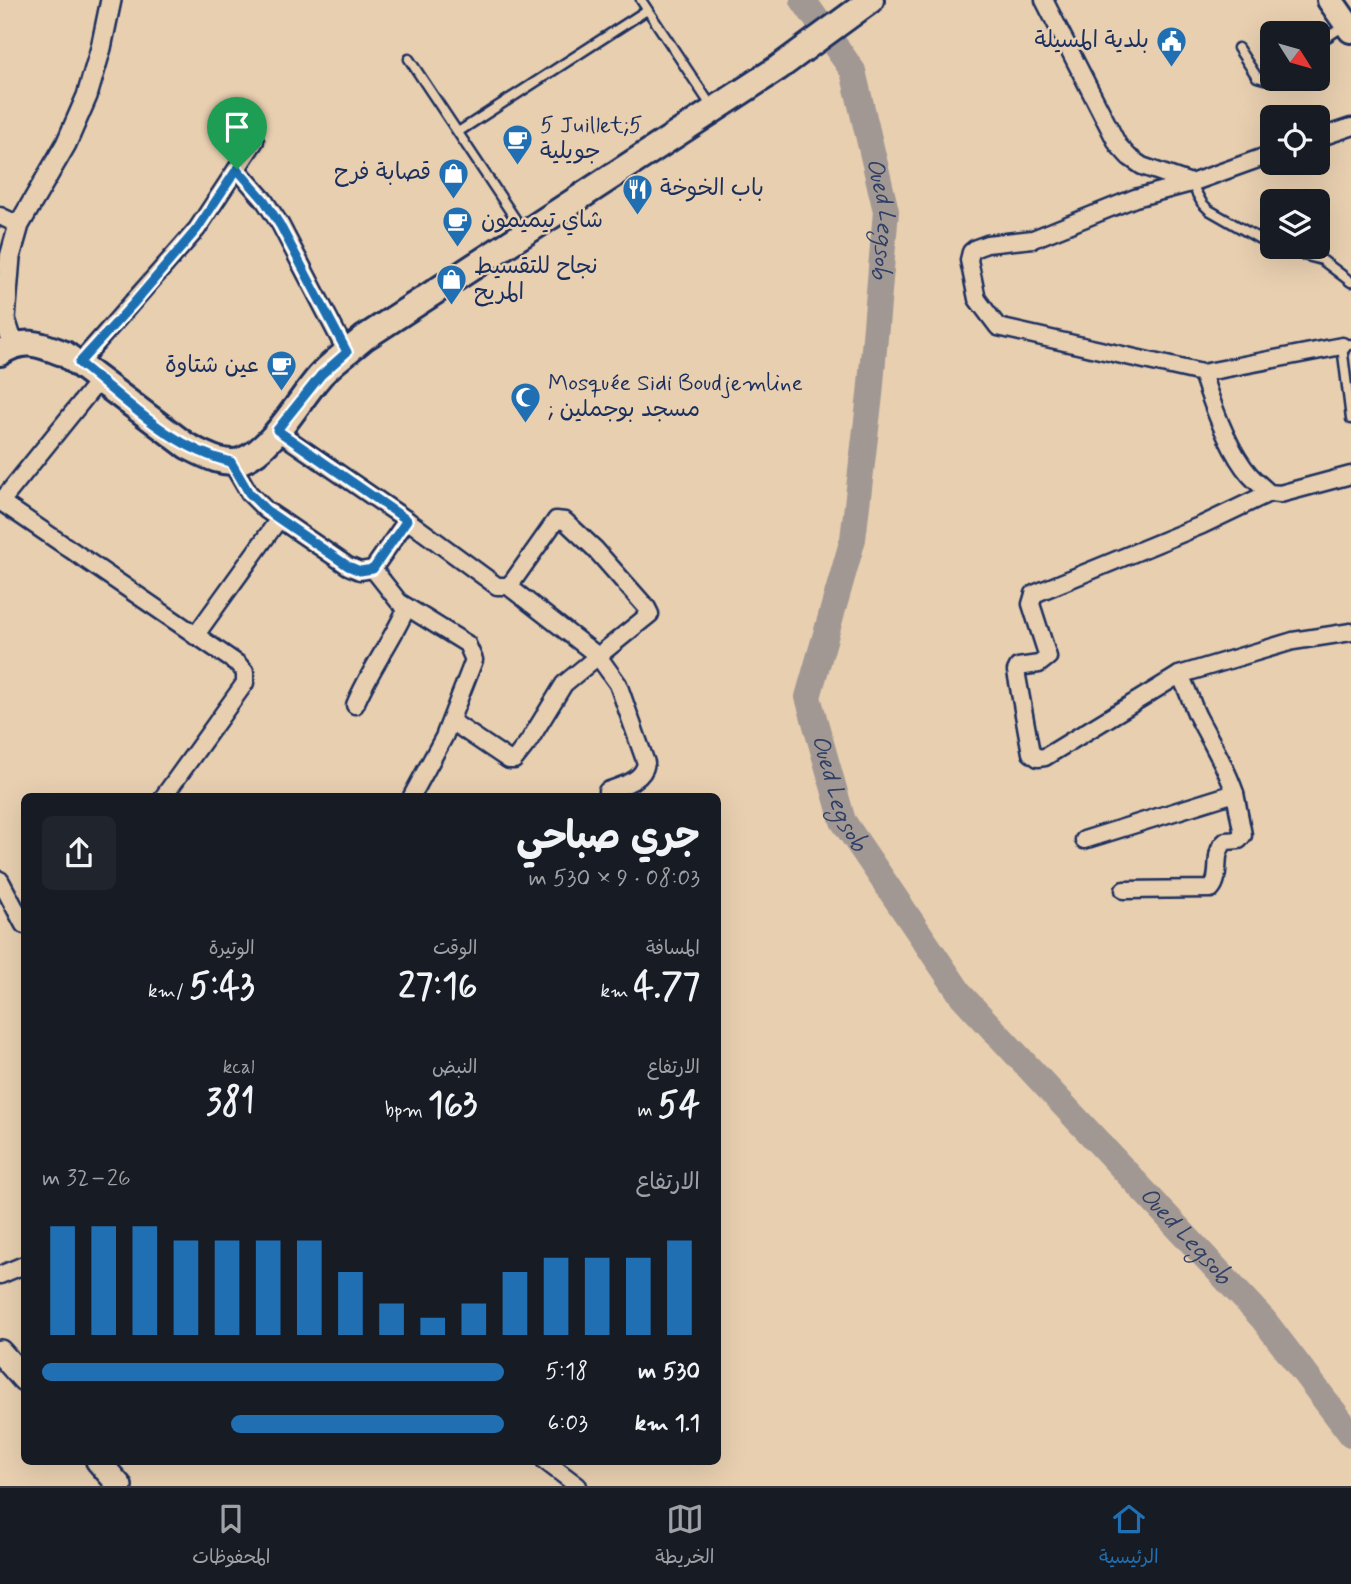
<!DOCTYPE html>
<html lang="ar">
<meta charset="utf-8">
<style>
:root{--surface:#171b24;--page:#20242c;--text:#f1f3f6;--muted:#9ea1a6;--line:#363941;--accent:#1f6fb2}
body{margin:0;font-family:Mynerve,"Playpen Sans Arabic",sans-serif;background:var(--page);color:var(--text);direction:rtl;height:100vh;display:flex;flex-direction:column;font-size:26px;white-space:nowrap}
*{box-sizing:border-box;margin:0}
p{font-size:23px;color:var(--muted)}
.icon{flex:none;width:38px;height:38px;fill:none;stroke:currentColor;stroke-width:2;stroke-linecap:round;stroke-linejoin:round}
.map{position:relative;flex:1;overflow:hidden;direction:ltr}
.panel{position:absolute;left:21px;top:793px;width:700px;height:672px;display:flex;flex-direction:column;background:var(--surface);border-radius:10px;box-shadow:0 7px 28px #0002;direction:rtl}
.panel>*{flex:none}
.needle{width:46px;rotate:127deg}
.buttons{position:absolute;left:1260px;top:21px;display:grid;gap:14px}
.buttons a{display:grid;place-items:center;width:70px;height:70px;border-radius:10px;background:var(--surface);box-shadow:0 7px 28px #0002;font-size:35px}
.pin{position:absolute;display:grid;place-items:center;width:60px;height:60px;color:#fff;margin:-72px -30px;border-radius:50% 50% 50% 0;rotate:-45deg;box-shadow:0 0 7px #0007}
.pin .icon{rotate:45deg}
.round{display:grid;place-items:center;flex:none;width:74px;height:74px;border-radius:10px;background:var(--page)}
.headline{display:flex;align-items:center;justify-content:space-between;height:119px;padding:0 21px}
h1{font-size:38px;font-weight:700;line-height:52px}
.metrics{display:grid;grid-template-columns:repeat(3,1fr);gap:10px;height:119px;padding:7px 21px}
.metrics div{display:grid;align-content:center}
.metrics b{font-size:35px;font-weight:700}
.metrics small{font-size:19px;font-weight:400}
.metrics p{font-size:19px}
.chart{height:196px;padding:14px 21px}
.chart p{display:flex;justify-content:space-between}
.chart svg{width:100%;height:126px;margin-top:7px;stroke:var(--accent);stroke-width:6}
ul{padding:0 21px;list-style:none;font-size:23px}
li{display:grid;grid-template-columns:112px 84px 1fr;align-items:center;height:52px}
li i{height:18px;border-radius:9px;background:var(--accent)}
.dock{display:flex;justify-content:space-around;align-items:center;height:98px;border-top:2px solid var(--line);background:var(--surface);font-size:19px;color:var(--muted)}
.dock a{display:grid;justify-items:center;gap:4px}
.dock .on{color:var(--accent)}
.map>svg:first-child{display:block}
</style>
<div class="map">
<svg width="1351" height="1486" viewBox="0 0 1351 1486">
<rect width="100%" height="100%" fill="#e8cfb0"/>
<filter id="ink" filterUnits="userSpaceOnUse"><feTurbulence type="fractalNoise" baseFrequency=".0143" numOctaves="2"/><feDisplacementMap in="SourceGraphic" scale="14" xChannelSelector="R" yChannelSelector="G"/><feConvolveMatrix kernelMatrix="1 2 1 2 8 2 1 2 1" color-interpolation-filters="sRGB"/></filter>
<g filter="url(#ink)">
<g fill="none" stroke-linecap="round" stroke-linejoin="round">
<path stroke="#a19894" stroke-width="26" id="s1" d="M803,0L853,71L886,211L870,395L853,539L808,697L843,821L962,996L1263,1319L1351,1434"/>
<defs>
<g id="service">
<path d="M641,0L712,107"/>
<path d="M1318,43L1344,26"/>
<path d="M1238,48L1257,77L1264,79L1272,73"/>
<path d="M409,59L522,229"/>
<path d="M458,132L647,10"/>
<path d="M1191,183L1202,203L1209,210L1272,246"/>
<path d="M1274,247L1322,260L1351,282"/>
<path d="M1351,344L1342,346L1351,419"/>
</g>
<g id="minor">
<path d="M1044,0L1118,145L1129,157L1142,166L1191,183L1272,154"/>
<path d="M1318,138L1351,127"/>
<path d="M237,169L264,200L280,224L347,353"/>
<path d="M1191,183L1135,198L1033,239L987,244L976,248L971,252L969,260L977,299L998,327L1202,373L1342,346"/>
<path d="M0,216L19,225"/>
<path d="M79,363L197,229L255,141"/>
<path d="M1202,373C1212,404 1228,450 1249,474C1255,481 1263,487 1269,493L1280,494L1351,475"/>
<path d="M231,462L249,493L266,510L348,566L360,571L373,569L407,520L277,431"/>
<path d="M1,502L238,664L245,672V683L164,796"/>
<path d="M0,503L100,379"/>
<path d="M407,520L497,586H508L598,656L650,614L647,608L595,549L565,521L556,520L513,581L508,586"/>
<path d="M373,569L399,602L467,644L474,660L444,737L412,796"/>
<path d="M195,636L279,519"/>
<path d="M1179,675L1045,757L1038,758L1031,753L1016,671L1018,667L1039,664L1048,657L1031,604L1034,594L1202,525L1269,493"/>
<path d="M355,705C369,671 392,641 407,607"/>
<path d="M451,721L509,760H514L529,741L564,684L598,656L618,684L646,763C643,781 623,785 607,791"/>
<path d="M1084,840L1235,793C1226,766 1211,742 1198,717C1191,703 1188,688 1179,675L1293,641L1351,632"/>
<path d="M0,880L24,925"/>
<path d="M1124,890L1211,889C1223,875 1211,853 1226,841L1239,840L1243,835L1235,793"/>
<path d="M0,1275L24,1265"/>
<path d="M545,1461L578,1486"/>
</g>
<path id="tertiary" d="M13,344L5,319L10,257L19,225L66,144L87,96L101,48L111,0"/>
<g id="secondary">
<path d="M0,1352L24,1379"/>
<path d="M98,1461L120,1486"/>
</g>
<g id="primary">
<path d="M1330,0L1351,30"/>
<path d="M0,353C24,337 40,344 65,354L187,446C203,454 225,467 243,460C273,448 298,401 319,377C331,363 349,351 364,338L778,68L871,0"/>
</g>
</defs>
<use href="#service" stroke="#1b2f5e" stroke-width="13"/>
<use href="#minor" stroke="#1b2f5e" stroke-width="21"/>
<use href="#tertiary" stroke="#1b2f5e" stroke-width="24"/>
<use href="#secondary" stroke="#1b2f5e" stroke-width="28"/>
<use href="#primary" stroke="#1b2f5e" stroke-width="30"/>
<use href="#service" stroke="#e8cfb0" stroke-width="8"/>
<use href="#minor" stroke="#e8cfb0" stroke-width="16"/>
<use href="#tertiary" stroke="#e8cfb0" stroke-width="19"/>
<use href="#secondary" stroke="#e8cfb0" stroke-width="23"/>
<use href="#primary" stroke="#e8cfb0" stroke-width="24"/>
</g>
</g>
<g fill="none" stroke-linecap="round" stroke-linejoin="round" filter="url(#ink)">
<defs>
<path id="route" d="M237,169L264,200L280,225L347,352L321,375L277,430L407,520L373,569L360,571L348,566L266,510L249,493L231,462C171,448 126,400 79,363L133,304L197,229Z"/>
</defs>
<use href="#route" stroke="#fff" stroke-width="14"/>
<use href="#route" stroke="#1f6fb2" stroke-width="9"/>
</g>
<defs>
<symbol id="civic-pin" viewBox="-11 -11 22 30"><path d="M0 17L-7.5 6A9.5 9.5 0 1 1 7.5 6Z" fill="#1f6fb2" stroke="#e8cfb0"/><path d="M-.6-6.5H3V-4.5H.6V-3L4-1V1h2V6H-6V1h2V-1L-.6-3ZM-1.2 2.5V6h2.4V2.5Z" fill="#fff"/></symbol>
<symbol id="cafe-pin" viewBox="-11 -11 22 30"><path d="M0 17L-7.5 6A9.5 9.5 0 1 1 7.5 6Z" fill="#1f6fb2" stroke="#e8cfb0"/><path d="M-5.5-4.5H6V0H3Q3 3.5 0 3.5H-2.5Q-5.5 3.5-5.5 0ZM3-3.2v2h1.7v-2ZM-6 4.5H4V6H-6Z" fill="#fff"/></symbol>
<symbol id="shop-pin" viewBox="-11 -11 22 30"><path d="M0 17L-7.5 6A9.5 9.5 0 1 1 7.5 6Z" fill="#1f6fb2" stroke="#e8cfb0"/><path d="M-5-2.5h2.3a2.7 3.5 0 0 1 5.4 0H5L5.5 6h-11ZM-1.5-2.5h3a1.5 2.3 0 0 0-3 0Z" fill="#fff"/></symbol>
<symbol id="restaurant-pin" viewBox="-11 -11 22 30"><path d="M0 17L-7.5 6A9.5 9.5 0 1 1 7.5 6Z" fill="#1f6fb2" stroke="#e8cfb0"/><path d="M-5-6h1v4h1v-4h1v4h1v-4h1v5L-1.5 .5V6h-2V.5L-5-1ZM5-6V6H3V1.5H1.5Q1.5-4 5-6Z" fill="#fff"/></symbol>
<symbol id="mosque-pin" viewBox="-11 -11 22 30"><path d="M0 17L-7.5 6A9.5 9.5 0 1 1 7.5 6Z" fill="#1f6fb2" stroke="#e8cfb0"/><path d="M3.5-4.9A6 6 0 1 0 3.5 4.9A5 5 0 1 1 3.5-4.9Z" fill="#fff"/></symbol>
</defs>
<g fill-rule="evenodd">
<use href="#civic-pin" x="1154" y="24" width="35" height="47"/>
<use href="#cafe-pin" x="500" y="122" width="35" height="47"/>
<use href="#shop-pin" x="436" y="156" width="35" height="47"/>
<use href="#restaurant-pin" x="620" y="172" width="35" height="47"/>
<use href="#cafe-pin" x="440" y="204" width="35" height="47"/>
<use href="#shop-pin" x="434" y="262" width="35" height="47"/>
<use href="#cafe-pin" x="264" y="348" width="35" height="47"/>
<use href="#mosque-pin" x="508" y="380" width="35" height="47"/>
</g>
<g text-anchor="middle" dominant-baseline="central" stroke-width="5" stroke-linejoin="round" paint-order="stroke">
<g font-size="23" fill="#1b2f5e" stroke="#e8cfb0" text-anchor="start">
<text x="1149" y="41" text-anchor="end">بلدية المسيلة</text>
<text x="540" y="126">5 Juillet;5<tspan x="540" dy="26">جويلية</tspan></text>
<text x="431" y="173" text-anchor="end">قصابة فرح</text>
<text x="660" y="189">باب الخوخة</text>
<text x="481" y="221">شاي تيميمون</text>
<text x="474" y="267">نجاح للتقسيط<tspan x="474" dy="26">المريح</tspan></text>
<text x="259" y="366" text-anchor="end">عين شتاوة</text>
<text x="548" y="384">Mosquée Sidi Boudjemline<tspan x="548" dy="26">; مسجد بوجملين</tspan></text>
</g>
<g font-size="24" font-style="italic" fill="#2f3f66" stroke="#e8cfb0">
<text stroke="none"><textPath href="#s1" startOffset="238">Oued Legsob</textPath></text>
<text stroke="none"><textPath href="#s1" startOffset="826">Oued Legsob</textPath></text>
<text stroke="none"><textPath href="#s1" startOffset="1393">Oued Legsob</textPath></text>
</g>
</g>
</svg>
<div class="buttons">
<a><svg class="needle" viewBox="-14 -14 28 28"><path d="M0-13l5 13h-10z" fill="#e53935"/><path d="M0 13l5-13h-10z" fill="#9ea1a6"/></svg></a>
<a><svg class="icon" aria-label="locate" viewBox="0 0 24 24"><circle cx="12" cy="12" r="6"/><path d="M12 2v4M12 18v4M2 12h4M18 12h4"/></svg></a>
<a><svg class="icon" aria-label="layers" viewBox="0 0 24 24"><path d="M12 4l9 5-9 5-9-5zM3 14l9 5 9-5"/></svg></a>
</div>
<div class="pin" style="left:237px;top:169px;background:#1e9e55"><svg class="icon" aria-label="arrive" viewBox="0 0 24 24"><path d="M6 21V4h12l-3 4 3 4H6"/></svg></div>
<section class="panel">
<div class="headline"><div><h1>جري صباحي</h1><p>08:03 · 9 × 530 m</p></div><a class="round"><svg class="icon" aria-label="share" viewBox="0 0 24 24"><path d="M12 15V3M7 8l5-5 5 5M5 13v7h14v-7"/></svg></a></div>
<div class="metrics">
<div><p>المسافة</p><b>4.77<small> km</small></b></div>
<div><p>الوقت</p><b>27:16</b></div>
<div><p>الوتيرة</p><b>5:43<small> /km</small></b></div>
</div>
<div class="metrics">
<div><p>الارتفاع</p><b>54<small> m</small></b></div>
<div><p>النبض</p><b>163<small> bpm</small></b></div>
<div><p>kcal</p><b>381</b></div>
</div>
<div class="chart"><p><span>الارتفاع</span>26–32 m</p>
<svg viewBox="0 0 160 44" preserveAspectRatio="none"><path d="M5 44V6M15 44V6M25 44V6M35 44V11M45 44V11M55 44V11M65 44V11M75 44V22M85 44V33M95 44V38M105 44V33M115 44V22M125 44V17M135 44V17M145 44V17M155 44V11"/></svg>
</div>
<ul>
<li><b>530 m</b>5:18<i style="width:100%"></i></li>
<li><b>1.1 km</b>6:03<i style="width:59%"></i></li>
</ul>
</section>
</div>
<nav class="dock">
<a class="on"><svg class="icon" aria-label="home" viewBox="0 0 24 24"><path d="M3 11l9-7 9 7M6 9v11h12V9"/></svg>الرئيسية</a>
<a><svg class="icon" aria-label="map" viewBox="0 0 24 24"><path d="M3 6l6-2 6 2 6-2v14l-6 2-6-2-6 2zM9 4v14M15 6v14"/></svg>الخريطة</a>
<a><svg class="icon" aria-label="saved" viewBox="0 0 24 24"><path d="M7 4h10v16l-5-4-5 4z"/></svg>المحفوظات</a>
</nav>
